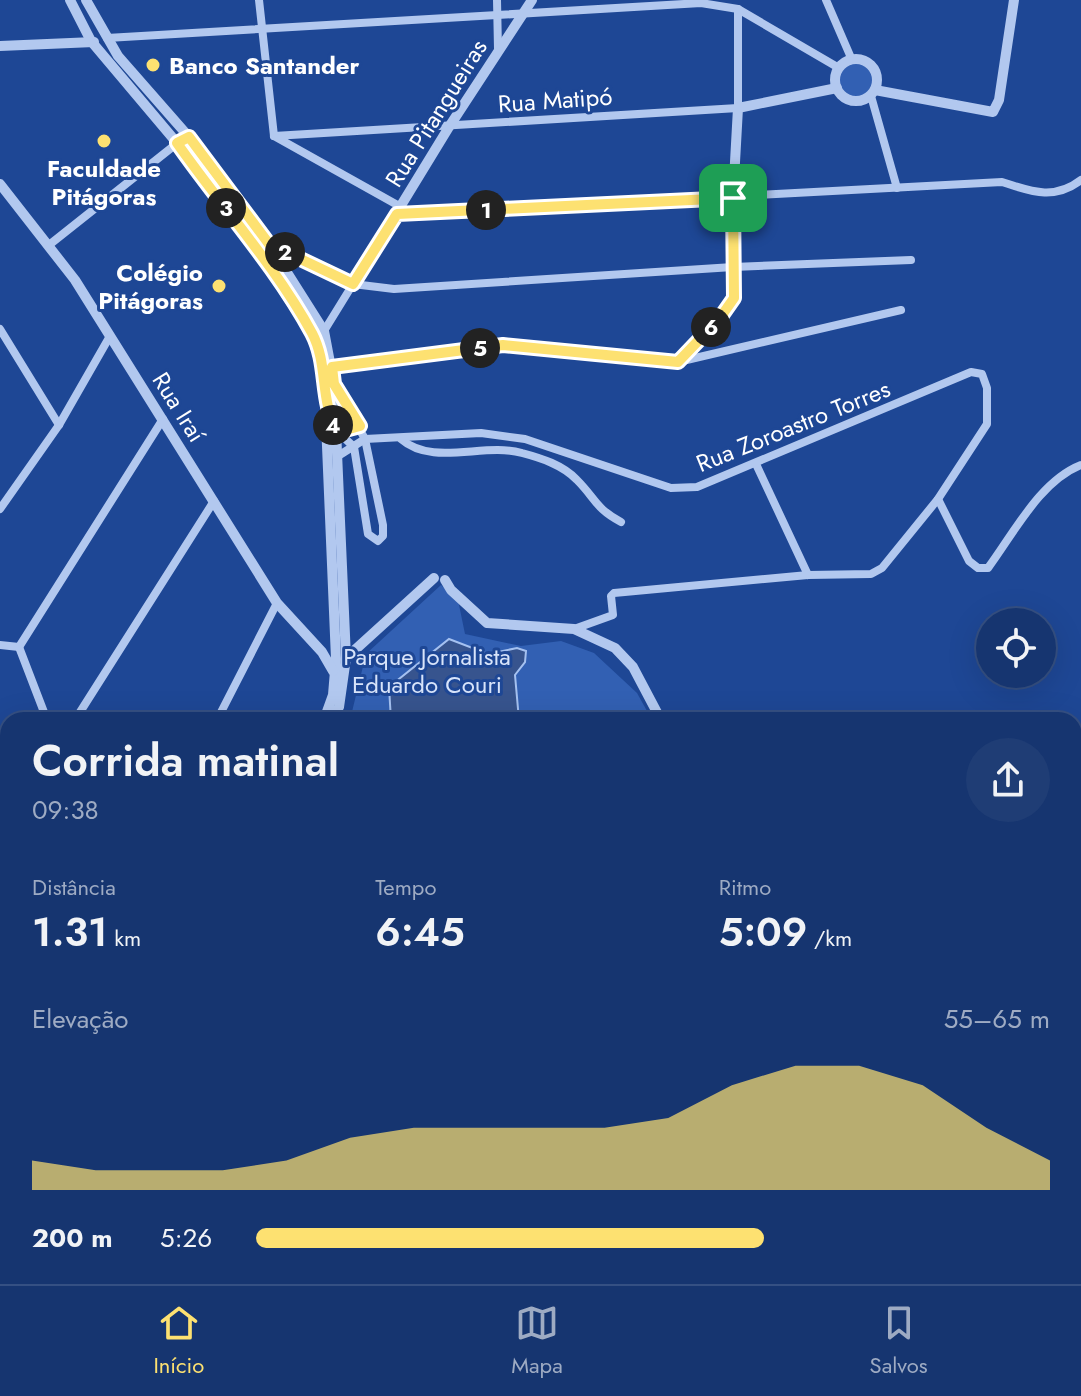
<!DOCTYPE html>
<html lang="pt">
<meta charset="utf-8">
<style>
:root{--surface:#163570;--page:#1f3d75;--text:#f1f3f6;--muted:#9eabc3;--line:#355083;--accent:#fde171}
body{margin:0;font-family:Jost,sans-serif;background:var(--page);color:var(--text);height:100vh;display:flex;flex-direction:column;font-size:30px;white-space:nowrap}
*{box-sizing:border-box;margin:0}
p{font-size:26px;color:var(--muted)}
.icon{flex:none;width:44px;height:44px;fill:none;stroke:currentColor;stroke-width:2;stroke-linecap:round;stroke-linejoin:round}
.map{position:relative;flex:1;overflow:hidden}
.drawer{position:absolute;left:0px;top:712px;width:1082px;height:572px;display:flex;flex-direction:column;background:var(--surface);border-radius:24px 24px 0 0;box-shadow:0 8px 32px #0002,0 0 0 2px var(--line)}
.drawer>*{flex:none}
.tools{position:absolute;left:976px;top:608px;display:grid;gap:16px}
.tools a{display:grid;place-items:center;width:80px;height:80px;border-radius:50%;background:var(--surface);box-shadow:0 8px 32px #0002,0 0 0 2px var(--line);font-size:40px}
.pin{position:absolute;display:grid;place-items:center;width:68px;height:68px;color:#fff;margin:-34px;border-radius:16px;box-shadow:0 4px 12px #0006}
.km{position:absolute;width:40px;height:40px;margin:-20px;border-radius:50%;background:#222;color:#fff;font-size:22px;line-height:40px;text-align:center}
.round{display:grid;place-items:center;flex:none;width:84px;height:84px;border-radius:42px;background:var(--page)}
.head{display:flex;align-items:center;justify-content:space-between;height:136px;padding:0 32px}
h1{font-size:44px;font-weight:600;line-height:60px}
.figures{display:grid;grid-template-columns:repeat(3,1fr);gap:12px;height:136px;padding:8px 32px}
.figures div{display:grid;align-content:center}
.figures b{font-size:40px;font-weight:600}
.figures small{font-size:22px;font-weight:400}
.figures p{font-size:22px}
.chart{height:224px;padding:16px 32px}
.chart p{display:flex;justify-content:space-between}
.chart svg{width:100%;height:144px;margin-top:8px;fill:var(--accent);opacity:.7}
ul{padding:0 32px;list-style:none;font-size:26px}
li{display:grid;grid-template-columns:128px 96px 1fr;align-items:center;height:60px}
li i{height:20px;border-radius:10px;background:var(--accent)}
.menu{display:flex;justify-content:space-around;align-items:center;height:112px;border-top:2px solid var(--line);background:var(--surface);font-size:22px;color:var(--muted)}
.menu a{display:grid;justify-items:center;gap:4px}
.menu .selected{color:var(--accent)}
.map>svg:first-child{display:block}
</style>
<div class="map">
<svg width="1081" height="1284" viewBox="0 0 1081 1284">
<rect width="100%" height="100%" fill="#1e4795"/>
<g fill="#3260b3">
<circle cx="856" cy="80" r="19"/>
<path d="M441,585L458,600L465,634L521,646L561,641L594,653L637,693L652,720H350L366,654Z"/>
</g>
<path fill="#37548e" stroke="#a5c1f0" stroke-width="2" d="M449,639L488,654L517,648L526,651L525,662L515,675L519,720H391L389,687Z"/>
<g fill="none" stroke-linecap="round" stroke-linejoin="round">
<g stroke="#b2c8ef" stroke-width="8">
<path d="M259,0L274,136"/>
<path d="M497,0L498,49"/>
<path d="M826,0L852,60"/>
<path d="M107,38L701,3L738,9L839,68"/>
<path d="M871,96L897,188"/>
<path d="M274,136L738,108V9"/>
<path d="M274,136L401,207"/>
<path d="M397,214L1002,182C1030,191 1054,201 1081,180"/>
<path d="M49,245L180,141"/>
<path d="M0,329L59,425"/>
<path d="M324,331L353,284L394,289L733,267L911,260"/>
<path d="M678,362L901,310"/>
<path d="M334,384L365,439L383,525V536L378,541L368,534L354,447L338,432"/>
<path d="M401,439C433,467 484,442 522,453C541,458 563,465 577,480C596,499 595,508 621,522"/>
<path d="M338,456L365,439L481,433L525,439L671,488L697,487L971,372L982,374L987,388V424L938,499L882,568L871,574L808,575L614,593L611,596L613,615L574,629"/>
<path d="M756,464L808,575"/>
<path d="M938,499L969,561L978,568H988C1014,533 1040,481 1081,465"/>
<path d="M0,509L59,425L110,336"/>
<path d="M0,645L19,647"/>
<path d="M19,647L163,419"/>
<path d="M19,647L47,720"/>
<path d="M75,720L214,501"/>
<path d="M217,720L277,603"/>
<path d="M0,818L8,808"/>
<path d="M1074,859L1081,849"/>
<path d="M1074,874L1081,888"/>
<path d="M0,925L8,923"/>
<path d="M0,1162L8,1161"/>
<path d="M1074,1262L1081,1263"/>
<path d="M162,1276L163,1284"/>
<path d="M185,1276L192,1284"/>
<path d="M544,1276L562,1284"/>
<path d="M731,1276L739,1284"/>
<path d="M321,1284L330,1276"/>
<path d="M1040,1284L1045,1276"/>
</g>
<g stroke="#b2c8ef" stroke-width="10">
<path d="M70,0L91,41L177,143L254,246L311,333L324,375L336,659L333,695L324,720"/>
<path d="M86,0L118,56L189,137L269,244L324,331L334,384L346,658L339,707L331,720"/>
<path d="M0,46L94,42"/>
<circle cx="856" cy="80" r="21"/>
<path d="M875,90L993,112L999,100L1014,0"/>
<path d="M0,184L75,280L277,603L322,652L333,671"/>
<path d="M268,244L353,284L449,127L532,0"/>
<path d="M332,367L503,345L678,362L720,318L734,298L733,198L738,108L837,88"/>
<path d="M338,432L360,426"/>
<path d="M445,580L451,590L487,623L574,629L615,648L633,667L661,720"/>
<path d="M346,658L434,578"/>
<path d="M0,1048L8,1047"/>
<path d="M0,1064L8,1063"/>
<path d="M69,1276V1284"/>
<path d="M54,1284V1276"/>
</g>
</g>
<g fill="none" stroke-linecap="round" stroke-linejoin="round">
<defs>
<path id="route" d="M189,137L269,244L353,284L397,214L733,198L734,298L720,318L678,362L503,345L332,367L334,384L360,426L338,432C319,401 329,365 312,333C275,265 221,206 177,143Z"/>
</defs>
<use href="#route" stroke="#fff" stroke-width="16"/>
<use href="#route" stroke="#fde171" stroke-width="10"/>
</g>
<g fill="#fde171" stroke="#1e4795" stroke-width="3">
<circle cx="153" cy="65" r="8"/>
<circle cx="104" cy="141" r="8"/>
<circle cx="219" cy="286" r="8"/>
</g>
<g text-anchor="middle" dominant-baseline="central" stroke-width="6" stroke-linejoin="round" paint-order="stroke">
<g font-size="24" font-weight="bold" fill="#fff" stroke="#1e4795" text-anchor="start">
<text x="169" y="65">Banco Santander</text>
<text x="104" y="168" text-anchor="middle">Faculdade<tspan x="104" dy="28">Pitágoras</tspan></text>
<text x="203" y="272" text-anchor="end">Colégio<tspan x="203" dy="28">Pitágoras</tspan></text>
</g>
<g font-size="24" fill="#fff" stroke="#1e4795">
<text transform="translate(555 100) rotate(-4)">Rua Matipó</text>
<text transform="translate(436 113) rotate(-58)">Rua Pitangueiras</text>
<text transform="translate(179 407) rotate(58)">Rua Iraí</text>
<text transform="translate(793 426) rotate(-22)">Rua Zoroastro Torres</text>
</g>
<g font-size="24" fill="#d8e4fa" stroke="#1e4795">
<text x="427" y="656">Parque Jornalista<tspan x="427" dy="28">Eduardo Couri</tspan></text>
</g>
</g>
</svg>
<div class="tools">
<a><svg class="icon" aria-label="locate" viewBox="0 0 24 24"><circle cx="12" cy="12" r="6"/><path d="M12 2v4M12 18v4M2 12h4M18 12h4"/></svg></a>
</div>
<div class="pin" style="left:733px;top:198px;background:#1e9e55"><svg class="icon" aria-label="arrive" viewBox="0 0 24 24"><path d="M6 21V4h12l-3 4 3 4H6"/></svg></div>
<b class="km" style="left:486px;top:210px">1</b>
<b class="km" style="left:285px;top:252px">2</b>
<b class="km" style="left:226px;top:208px">3</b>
<b class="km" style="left:333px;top:425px">4</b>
<b class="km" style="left:480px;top:348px">5</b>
<b class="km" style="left:711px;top:327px">6</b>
<section class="drawer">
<div class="head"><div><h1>Corrida matinal</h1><p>09:38</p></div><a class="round"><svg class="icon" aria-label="share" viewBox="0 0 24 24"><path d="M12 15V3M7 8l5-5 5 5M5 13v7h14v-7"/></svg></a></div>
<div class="figures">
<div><p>Distância</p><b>1.31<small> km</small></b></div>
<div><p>Tempo</p><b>6:45</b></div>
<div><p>Ritmo</p><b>5:09<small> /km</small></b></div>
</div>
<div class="chart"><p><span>Elevação</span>55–65 m</p>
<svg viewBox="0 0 160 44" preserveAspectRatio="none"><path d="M0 44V35L10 38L20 38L30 38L40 35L50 28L60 25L70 25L80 25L90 25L100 22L110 12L120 6L130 6L140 12L150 25L160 35V44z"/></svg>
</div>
<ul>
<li><b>200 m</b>5:26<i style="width:64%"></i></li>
</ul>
</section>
</div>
<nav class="menu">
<a class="selected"><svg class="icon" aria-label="home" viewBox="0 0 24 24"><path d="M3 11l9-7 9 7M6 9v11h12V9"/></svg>Início</a>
<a><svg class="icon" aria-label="map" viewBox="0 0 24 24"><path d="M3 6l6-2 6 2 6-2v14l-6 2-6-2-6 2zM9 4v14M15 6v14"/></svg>Mapa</a>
<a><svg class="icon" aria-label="saved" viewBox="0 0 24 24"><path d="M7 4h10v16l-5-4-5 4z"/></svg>Salvos</a>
</nav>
